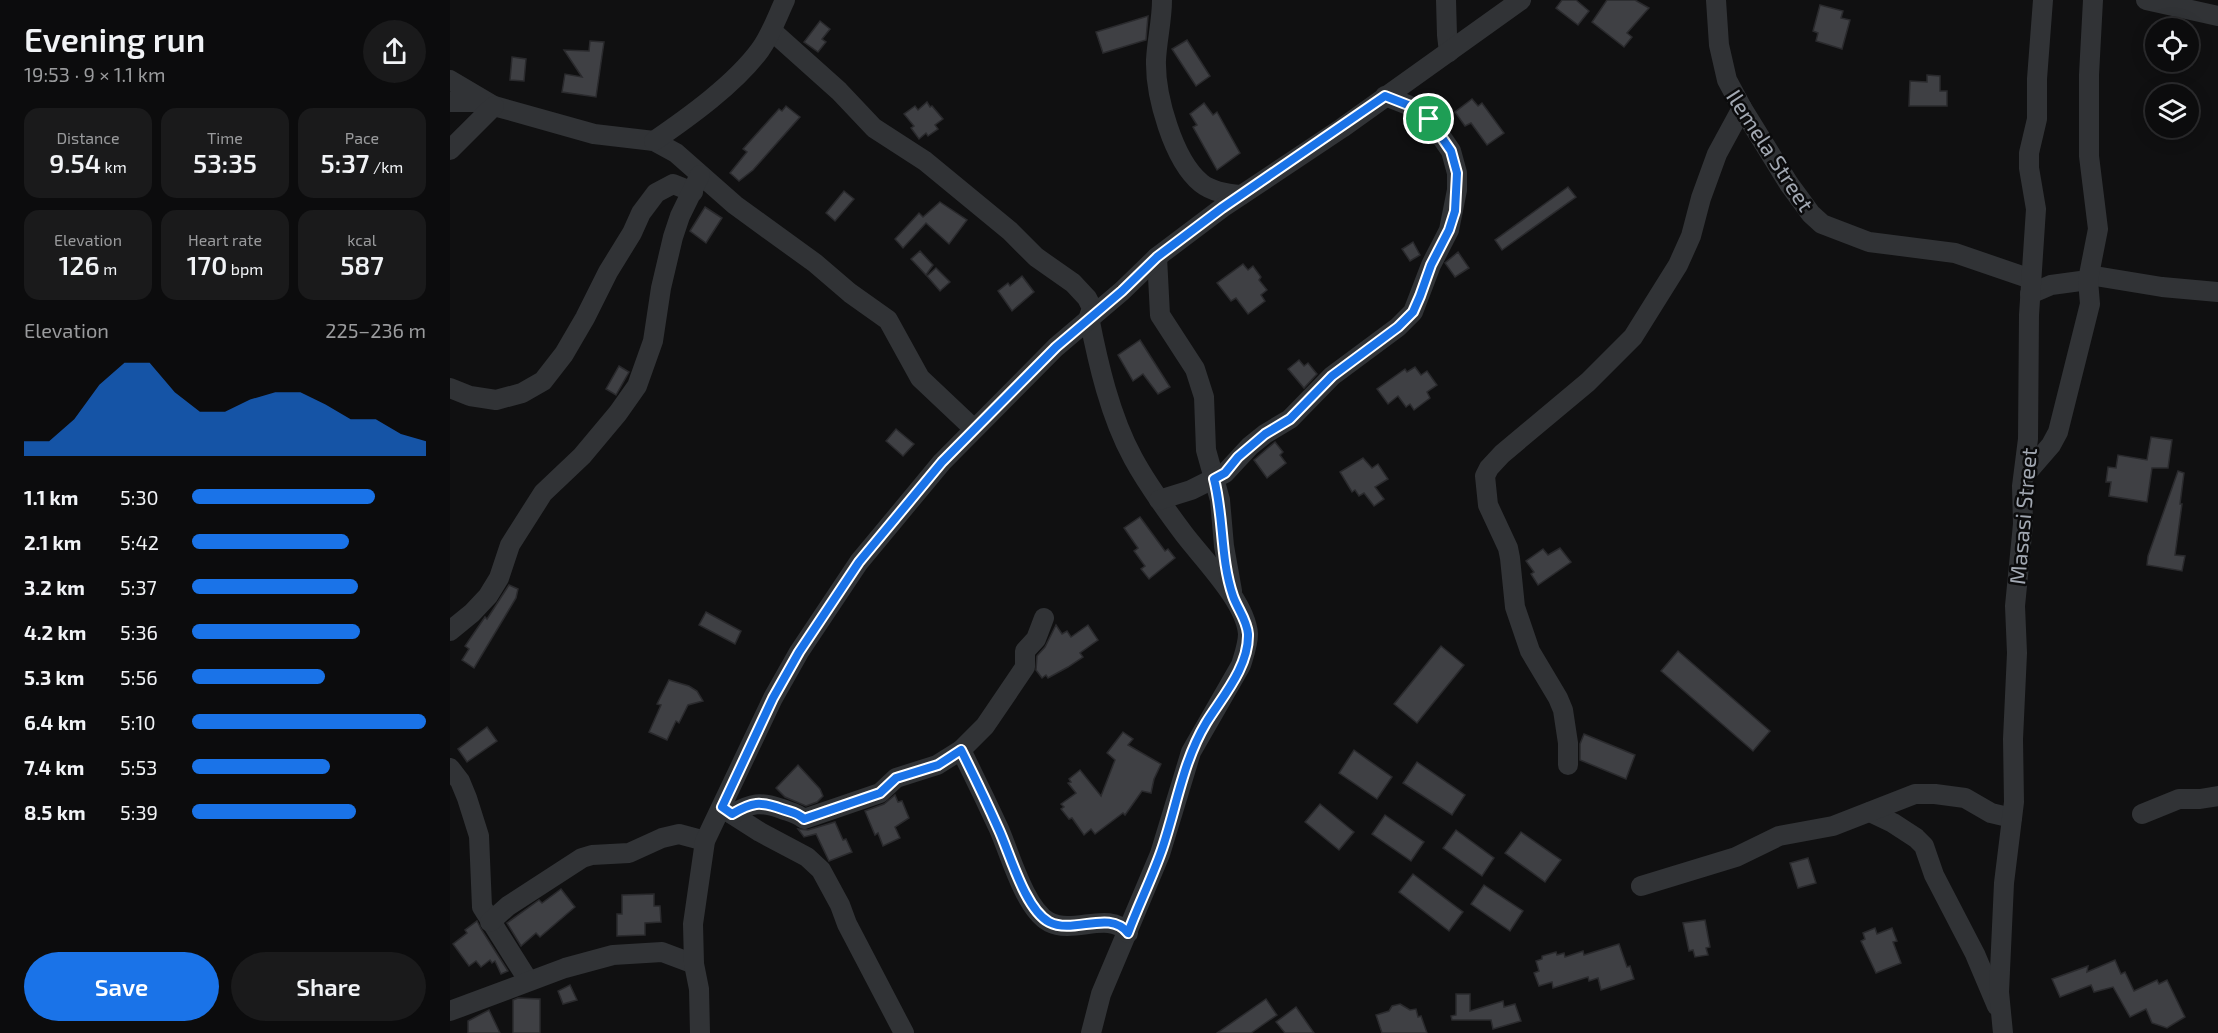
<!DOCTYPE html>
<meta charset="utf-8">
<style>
:root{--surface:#0c0c0d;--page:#1a1a1b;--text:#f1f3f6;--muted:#9a9b9d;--line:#2c2c2e;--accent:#1a73e8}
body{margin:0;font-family:"Exo 2",sans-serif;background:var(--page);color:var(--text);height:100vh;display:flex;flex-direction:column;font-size:22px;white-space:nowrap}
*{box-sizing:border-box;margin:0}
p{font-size:20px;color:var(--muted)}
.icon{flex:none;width:33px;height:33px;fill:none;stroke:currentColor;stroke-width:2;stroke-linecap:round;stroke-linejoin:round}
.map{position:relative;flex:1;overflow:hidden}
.panel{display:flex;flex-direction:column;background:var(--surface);width:450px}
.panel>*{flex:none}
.fabs{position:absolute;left:1695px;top:18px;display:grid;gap:12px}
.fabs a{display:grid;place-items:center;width:54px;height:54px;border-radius:50%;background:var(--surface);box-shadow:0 3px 15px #0003,0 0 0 2px var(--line);font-size:30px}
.pin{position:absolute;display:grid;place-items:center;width:51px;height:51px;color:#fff;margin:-26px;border:3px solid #fff;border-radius:50%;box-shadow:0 2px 6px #0007}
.round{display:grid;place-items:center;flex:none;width:63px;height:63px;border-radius:32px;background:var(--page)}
.head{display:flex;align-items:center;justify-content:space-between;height:102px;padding:0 24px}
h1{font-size:33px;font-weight:600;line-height:45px}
.figures{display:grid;grid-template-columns:repeat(3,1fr);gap:9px;height:102px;padding:6px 24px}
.figures div{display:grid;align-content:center;border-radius:15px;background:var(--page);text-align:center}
.figures b{font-size:26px;font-weight:600}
.figures small{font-size:16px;font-weight:400}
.figures p{font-size:16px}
.chart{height:168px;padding:12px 24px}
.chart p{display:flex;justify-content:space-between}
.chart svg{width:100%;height:108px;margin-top:6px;fill:var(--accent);opacity:.7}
.cta{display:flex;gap:12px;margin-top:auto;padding:12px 24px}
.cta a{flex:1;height:69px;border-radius:36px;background:var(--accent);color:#fff;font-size:24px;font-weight:600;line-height:69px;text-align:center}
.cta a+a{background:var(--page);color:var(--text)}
ul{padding:0 24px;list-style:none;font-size:20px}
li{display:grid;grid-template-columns:96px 72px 1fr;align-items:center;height:45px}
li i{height:15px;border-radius:8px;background:var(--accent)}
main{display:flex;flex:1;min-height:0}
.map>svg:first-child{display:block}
</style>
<main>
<section class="panel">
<div class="head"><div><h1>Evening run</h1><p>19:53 · 9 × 1.1 km</p></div><a class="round"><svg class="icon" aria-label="share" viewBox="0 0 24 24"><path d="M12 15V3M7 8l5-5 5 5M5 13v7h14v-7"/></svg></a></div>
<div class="figures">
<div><p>Distance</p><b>9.54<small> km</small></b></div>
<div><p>Time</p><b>53:35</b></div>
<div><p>Pace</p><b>5:37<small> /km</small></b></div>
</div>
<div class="figures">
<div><p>Elevation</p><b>126<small> m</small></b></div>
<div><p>Heart rate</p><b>170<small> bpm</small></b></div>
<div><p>kcal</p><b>587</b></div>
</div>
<div class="chart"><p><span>Elevation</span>225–236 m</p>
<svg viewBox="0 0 160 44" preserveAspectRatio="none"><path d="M0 44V38L10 38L20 29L30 15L40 6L50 6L60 18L70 26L80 26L90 21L100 18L110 18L120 23L130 29L140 29L150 35L160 38V44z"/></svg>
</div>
<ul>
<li><b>1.1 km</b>5:30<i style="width:78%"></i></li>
<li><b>2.1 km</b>5:42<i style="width:67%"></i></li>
<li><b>3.2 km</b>5:37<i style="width:71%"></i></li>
<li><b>4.2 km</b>5:36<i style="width:72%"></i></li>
<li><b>5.3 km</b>5:56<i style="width:57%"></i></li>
<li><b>6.4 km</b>5:10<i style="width:100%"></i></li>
<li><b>7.4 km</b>5:53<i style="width:59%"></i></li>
<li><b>8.5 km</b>5:39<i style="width:70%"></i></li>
</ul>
<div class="cta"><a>Save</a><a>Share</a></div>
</section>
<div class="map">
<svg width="1768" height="1033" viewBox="0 0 1768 1033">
<rect width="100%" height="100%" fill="#101011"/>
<g fill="#3f4044" stroke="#2a2a2d" stroke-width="1.5">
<path d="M1112,0H1126L1139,11L1128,25L1106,8Z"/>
<path d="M1157,0H1185L1199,8L1177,33L1182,37L1174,47L1142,22Z"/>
<path d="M1370,5L1393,11L1391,18L1400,20L1392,49L1366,41L1368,33L1363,31Z"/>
<path d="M698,16L696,40L653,53L646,32Z"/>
<path d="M370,21L380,29L372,39L376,42L368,52L354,42Z"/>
<path d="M737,40L760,76L746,86L722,49Z"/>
<path d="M140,41L154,42L146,97L112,92L115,74L132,77L114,50L139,51Z"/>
<path d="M62,57L76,59L74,81L60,80Z"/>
<path d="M1477,75L1490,76V91H1497V106H1459L1460,81L1477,82Z"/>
<path d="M1022,99L1028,106L1032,103L1054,133L1037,145L1021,123L1015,126L1005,112Z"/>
<path d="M477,102L480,107L482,106L493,119L485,125L488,129L478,136L476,133L469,139L461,128L464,126L454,114L465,106L468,110Z"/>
<path d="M754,103L763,115L767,112L790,153L767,170L743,127L747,125L740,114Z"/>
<path d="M336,106L350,117L303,170L289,181L280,173L297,152L293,149L329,109L332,111Z"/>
<path d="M1118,187L1126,197L1052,250L1045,240Z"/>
<path d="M394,191L404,199L385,221L376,213Z"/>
<path d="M490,202L517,220L499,244L476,223L453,248L445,239L469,213L473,217Z"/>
<path d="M255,207L272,218L256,243L240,231Z"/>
<path d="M963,242L970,255L960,261L952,249Z"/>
<path d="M470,251L483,265L476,275L461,259Z"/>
<path d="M1008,252L1019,268L1005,277L995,263Z"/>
<path d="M793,264L798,270L803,266L811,277L809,280L817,290L811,295L815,301L798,314L786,298L781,301L767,283Z"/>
<path d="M486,268L500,282L490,291L477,276Z"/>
<path d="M572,276L584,292L562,311L548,291L558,283L560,286Z"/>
<path d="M690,340L720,387L708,394L693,374L683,381L668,355Z"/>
<path d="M849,360L854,366L858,363L867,374L854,388L838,369Z"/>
<path d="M169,366L179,372L166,395L156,389Z"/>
<path d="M965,367L971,375L977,371L987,385L977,392L980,398L964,410L960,404L956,407L948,396L938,404L927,389L955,369L957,372Z"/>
<path d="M446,429L464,444L453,456L436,441Z"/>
<path d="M1701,437L1722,440L1718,468H1702L1697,502L1659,496L1661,482H1656L1658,467L1666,468L1668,455L1697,460Z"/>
<path d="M825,442L833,452L830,455L836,463L817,478L804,460Z"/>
<path d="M913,458L922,468L928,464L938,479L925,487L934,499L924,506L914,493L909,496L905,490L902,492L890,472Z"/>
<path d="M1728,471L1734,473L1730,504H1732L1725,555L1735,556L1732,571L1697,565L1698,556Z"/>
<path d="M690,517L715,551L718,549L725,558L699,579L691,569L695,566L684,551L688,548L674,528Z"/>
<path d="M1110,548L1121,562L1088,585L1081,574L1084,572L1076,561L1093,549L1098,555Z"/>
<path d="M59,585L68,589L66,598L24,668L12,660L19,649L15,646L35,617L37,619Z"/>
<path d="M256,612L291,631L285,644L249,625Z"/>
<path d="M606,625L612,634L617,631L621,637L638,625L648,640L630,653L633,657L618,667L598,678L596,675L592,678L586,670L587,656L595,647Z"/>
<path d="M991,646L1014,665L967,723L944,704Z"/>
<path d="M1228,651L1320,731L1303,751L1211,671Z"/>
<path d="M219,680L239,686L247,691L253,701L238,705L229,723L226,721L217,740L199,732L211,705L207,704Z"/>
<path d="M37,727L47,741L17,762L8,749Z"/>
<path d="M673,732L683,739L678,745L711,764L704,779L701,793L692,791L675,815L673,813L645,834L641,829L634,835L622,818L619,819L611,809L614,807L611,804L626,793L618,783L621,782L619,779L630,770L651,796L665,760L657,753Z"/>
<path d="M1134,734L1185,755L1176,779L1130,760V744Z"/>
<path d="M904,750L942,777L927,799L889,773Z"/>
<path d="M967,762L1015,795L1002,815L953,783Z"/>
<path d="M348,765L370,789L373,796L367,802L356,806L335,797L326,788Z"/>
<path d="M445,795L448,802L452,801L459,818L445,827L450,838L433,846L428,833L425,835L415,811L434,804Z"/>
<path d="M870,804L904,832L889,850L855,822Z"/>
<path d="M935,815L974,842L961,861L922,834Z"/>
<path d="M385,822L393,840L396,839L402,852L379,861L366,834L354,837L348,829L358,830Z"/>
<path d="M1006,830L1044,858L1032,876L993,848Z"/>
<path d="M1071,832L1111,860L1095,882L1055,853Z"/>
<path d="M1358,858L1366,883L1348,888L1340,863Z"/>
<path d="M963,874L1013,912L999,931L949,892Z"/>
<path d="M1034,885L1073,911L1060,931L1021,904Z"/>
<path d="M111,889L125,907L90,937L86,933L71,946L57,923L89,900L92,903Z"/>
<path d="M204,894V906H210L211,922L195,923V935L167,936V914H172V895Z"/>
<path d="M1255,920L1260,947L1256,948L1258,955L1245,957L1243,950L1239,951L1233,923Z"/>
<path d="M27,921L31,929L58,971L51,974L45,961L42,963L40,960L31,967L26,961L19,966L3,944L17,933L15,930Z"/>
<path d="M1425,928L1427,934L1442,928L1447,941L1443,942L1451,963L1426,973L1411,941L1415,939L1413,933Z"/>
<path d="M1169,944L1177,967L1180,966L1184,979L1151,990L1148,978L1139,981L1138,977L1103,988L1102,982L1089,986L1084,973L1089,971L1086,961L1092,959V956L1106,952L1107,955L1114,953L1115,957L1133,951L1134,955Z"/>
<path d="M1665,960L1671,974L1675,972L1684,991L1707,980L1709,984L1717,980L1735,1017L1717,1028L1702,1023L1696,1009L1680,1017L1663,987L1644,992L1641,985L1610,997L1602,979L1638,966L1637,972Z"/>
<path d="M120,985L127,1000L113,1004L108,991Z"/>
<path d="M1006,994H1020V1011L1053,1001L1054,1007L1065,1004L1071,1021L1043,1029L1041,1020H1002L1001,1016L1006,1015Z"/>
<path d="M68,998L90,999V1033H63V1000Z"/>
<path d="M816,999L827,1015L801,1033H767Z"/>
<path d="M950,1004L960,1010L966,1009L968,1017L971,1016L977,1033H932L926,1015L939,1011L942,1006Z"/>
<path d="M846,1007L864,1033H835L826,1022Z"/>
<path d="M39,1010L50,1033H18V1021Z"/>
</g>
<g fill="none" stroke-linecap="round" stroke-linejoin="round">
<g stroke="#313336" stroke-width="20">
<path d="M712,0C712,20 707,40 706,60C705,95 723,160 751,183C762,192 777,194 791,195"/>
<path d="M996,0L997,35L999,52"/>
<path d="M1266,0L1269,45L1277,80L1292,108L1339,184L1361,214L1372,224L1419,242L1505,253L1581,279"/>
<path d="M1696,0L1768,16"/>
<path d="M322,31L389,91L424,128L475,161L560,231L586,257L623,283L637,298L642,308L639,317C648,363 660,416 683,458C697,484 716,510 734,534C753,559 796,602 798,634C798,644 794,655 791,665L741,752L710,854L651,994L641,1033"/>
<path d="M0,80L44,106L144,134L204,141L226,153L285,205L365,263L400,293L438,320L470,378L524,429"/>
<path d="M0,102H36"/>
<path d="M204,141C239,117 285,84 310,50C321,35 327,17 335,0"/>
<path d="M0,150L44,106"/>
<path d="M707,257L710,315L745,369L754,397L756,450L770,500L774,546L782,591"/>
<path d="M1639,275L1712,287L1768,292"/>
<path d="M1580,294L1601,285L1638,280"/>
<path d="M0,388L20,396L46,400L72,393L93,381L114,354L135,318L158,272L182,233L191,213L206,193L223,184L243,192"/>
<path d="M1575,475L1601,445L1608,432L1640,304L1638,280L1648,229L1639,156V75L1643,0"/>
<path d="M709,500L741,490L775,473L800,446L815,434L840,419L882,376L948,327L963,312L981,265L999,230L1007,190V173L1001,151L979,119L958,105L935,96"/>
<path d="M0,631L22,613L38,596L49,578L60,545L93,493L132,456L168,413L187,386L203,341L211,288L223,237L230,216L250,175"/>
<path d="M511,750C524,776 537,803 549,829C560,854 575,909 599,922C625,935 658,910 678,933"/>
<path d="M1118,765V743L1113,710L1108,698L1080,651L1065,607L1060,558L1058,548L1038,505L1035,476L1039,468L1052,454L1138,382L1183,337L1228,265L1241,236L1251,198L1267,154L1292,108"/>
<path d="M0,768L10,781L17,798L29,836L32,907L78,980"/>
<path d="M274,809L310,832L357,857L371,870L390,905L397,924L454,1033"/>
<path d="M1420,812L1443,823L1466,838L1474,846L1484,875L1525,954L1547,1006"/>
<path d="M282,814C302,803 310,801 332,809C340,812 347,813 354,819L430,793L446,778L487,765L511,750L535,726L575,667V651L586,639L594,618"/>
<path d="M1692,814L1729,799H1750L1768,796"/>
<path d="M1191,886L1286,857L1329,836L1383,826L1465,794H1485L1515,798L1541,813L1562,818"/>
<path d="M40,922L58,906L132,858L142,855L179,853L212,838L229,834L255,841"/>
<path d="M0,1011L115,968L163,955L212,952L244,964"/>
<path d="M250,1033L249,989L244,964L243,924L255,841L323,698L349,652L409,562L492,462L606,347L672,291L707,257L772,208L892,128L1071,0"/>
<path d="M1553,1033L1549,992L1554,883L1564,802L1563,739L1567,653L1565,606L1573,524L1572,486L1578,439L1579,315L1586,209L1579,168V153L1587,119V79L1593,0"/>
</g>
</g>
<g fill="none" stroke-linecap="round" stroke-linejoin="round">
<defs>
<path id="route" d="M935,96L958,105L979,119L1001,151L1007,173L1005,211L999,230L981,265L970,296L963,312L948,327L882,376L840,419L815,434L788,457L775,473L764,479C774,517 770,558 783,596C787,608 797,620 798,634C799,667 772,697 756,723C732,763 726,810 711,852C701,880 688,906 678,933C659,909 624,935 599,922C575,909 560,854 549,830C537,803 524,776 511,750L488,765L446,778L430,793L354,819C347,812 340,812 332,809C310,801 302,802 282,814L272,807L323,698L349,652L409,562L492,462L606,347L672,291L707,257L772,208Z"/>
</defs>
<use href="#route" stroke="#fff" stroke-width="12"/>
<use href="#route" stroke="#1a73e8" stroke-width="8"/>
</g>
<g text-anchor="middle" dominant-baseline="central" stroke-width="5" stroke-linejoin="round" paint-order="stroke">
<g font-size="22" fill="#a2a8b2" stroke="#0b0b0c">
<text transform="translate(1321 150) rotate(57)">Ilemela Street</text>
<text transform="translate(1572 516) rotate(-85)">Masasi Street</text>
</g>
</g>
</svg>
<div class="fabs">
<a><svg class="icon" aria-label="locate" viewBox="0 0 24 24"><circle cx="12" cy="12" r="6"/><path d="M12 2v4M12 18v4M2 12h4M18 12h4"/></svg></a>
<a><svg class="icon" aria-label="layers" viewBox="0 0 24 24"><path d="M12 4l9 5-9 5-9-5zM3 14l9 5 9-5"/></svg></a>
</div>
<div class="pin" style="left:979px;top:119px;background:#1e9e55"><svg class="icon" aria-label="arrive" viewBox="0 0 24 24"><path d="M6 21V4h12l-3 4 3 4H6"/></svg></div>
</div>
</main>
